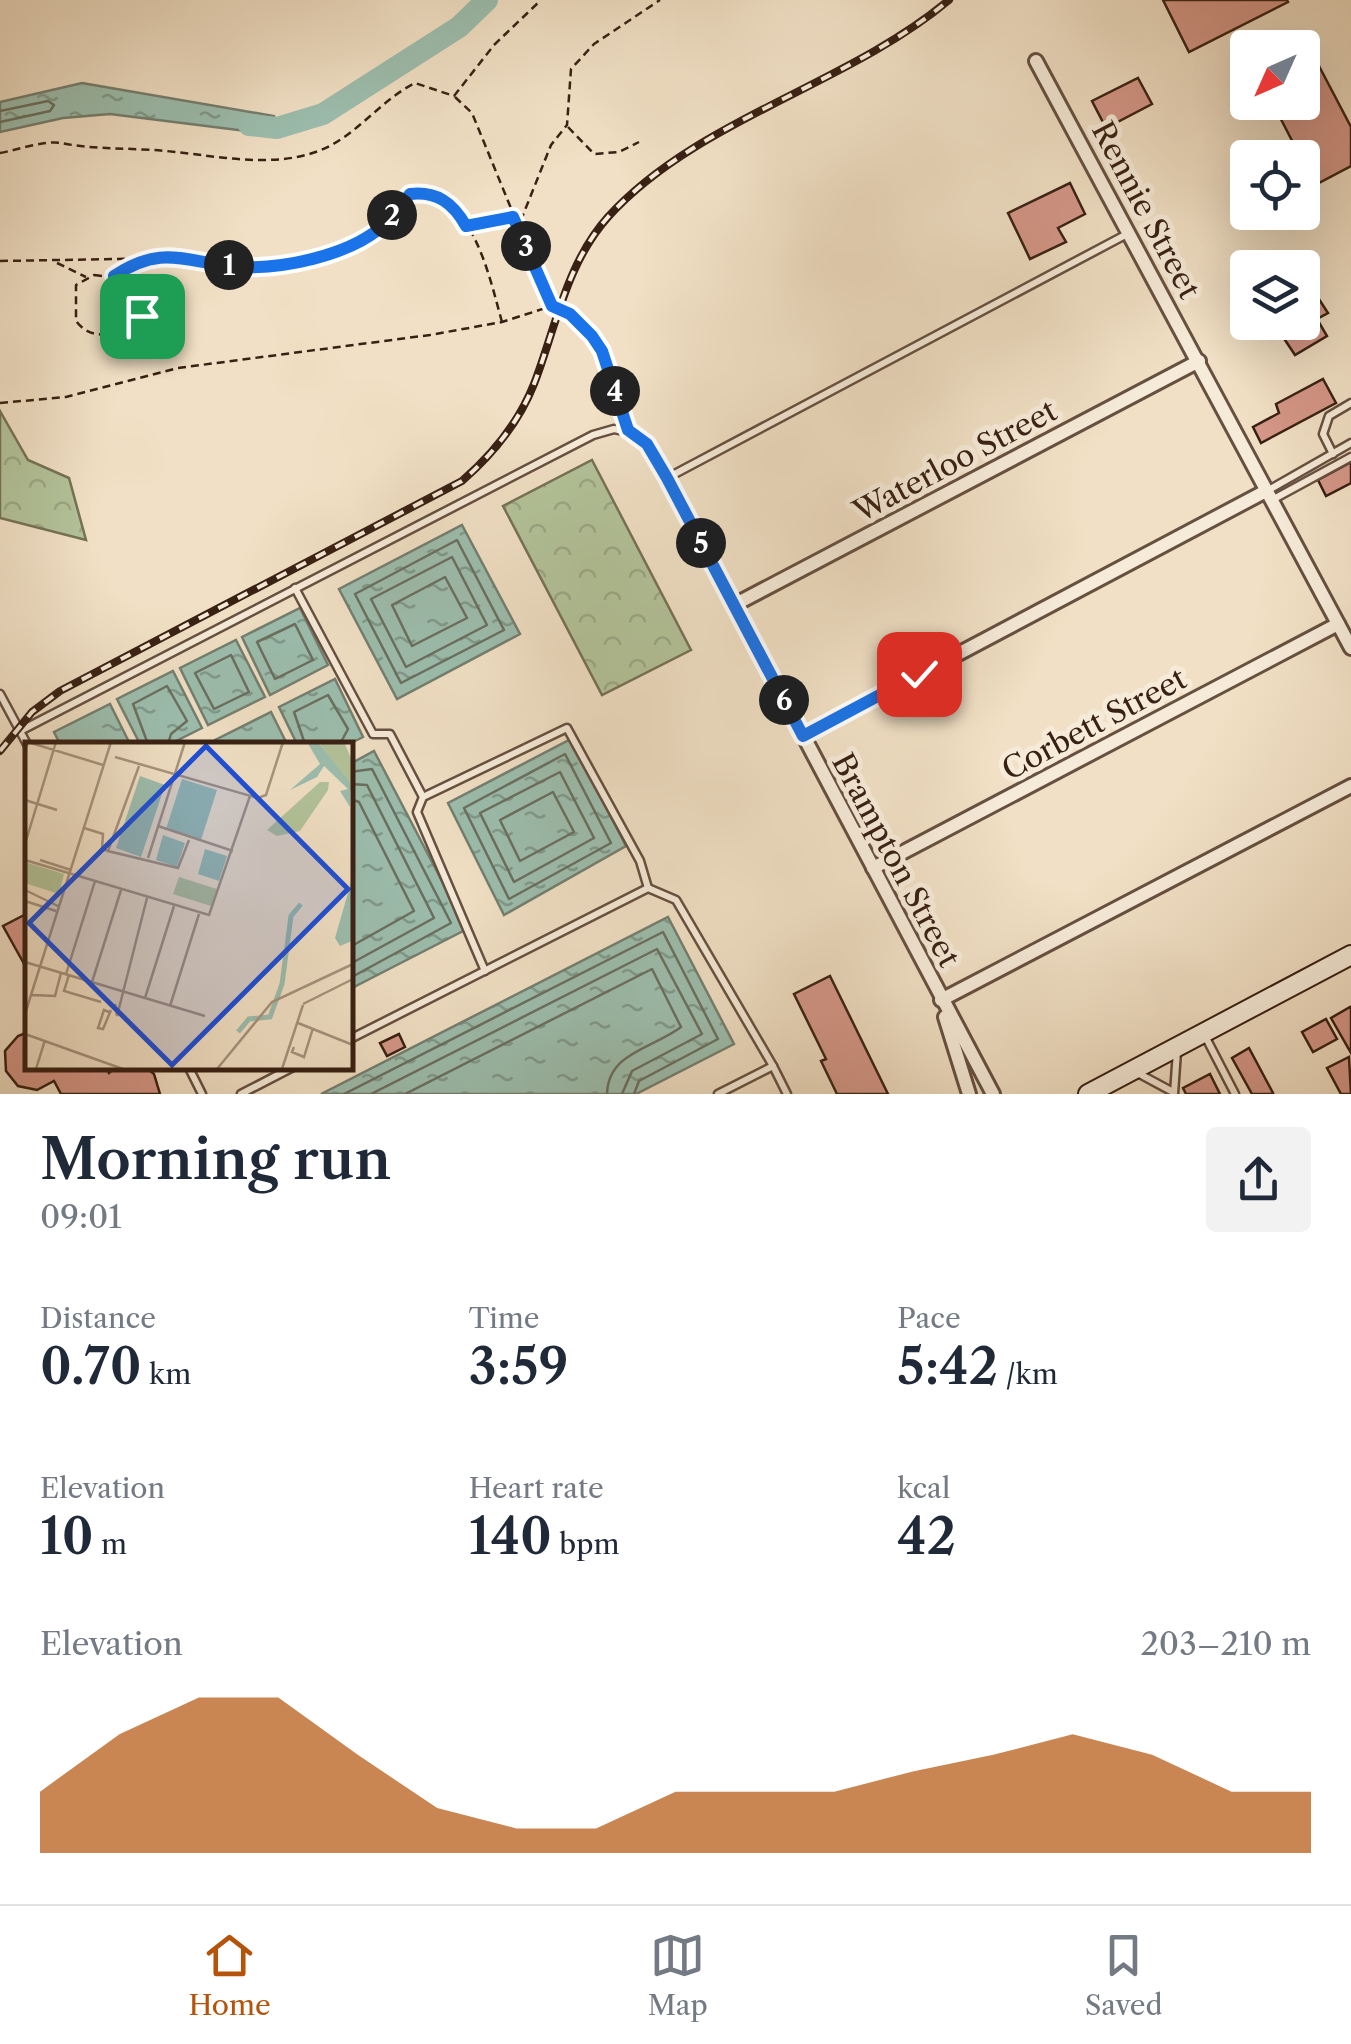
<!DOCTYPE html>
<meta charset="utf-8">
<style>
:root{--surface:#fff;--page:#f2f2f3;--text:#1f2937;--muted:#747a83;--line:#e0e1e3;--accent:#b45309}
body{margin:0;font-family:"Libre Caslon Text",serif;background:var(--page);color:var(--text);height:100vh;display:flex;flex-direction:column;font-size:38px;white-space:nowrap}
*{box-sizing:border-box;margin:0}
p{font-size:32px;color:var(--muted)}
.icon{flex:none;width:55px;height:55px;fill:none;stroke:currentColor;stroke-width:2;stroke-linecap:round;stroke-linejoin:round}
.map{position:relative;height:1094px;overflow:hidden}
.sheet{display:flex;flex-direction:column;background:var(--surface);flex:1}
.sheet>*{flex:none}
.needle{width:65px;rotate:225deg}
.controls{position:absolute;left:1230px;top:30px;display:grid;gap:20px}
.controls a{display:grid;place-items:center;width:90px;height:90px;border-radius:10px;background:var(--surface);box-shadow:0 10px 40px #0002;font-size:50px}
.pin{position:absolute;display:grid;place-items:center;width:85px;height:85px;color:#fff;margin:-42px;border-radius:20px;box-shadow:0 5px 15px #0006}
.km{position:absolute;width:50px;height:50px;margin:-25px;border-radius:50%;background:#222;color:#fff;font-size:28px;line-height:50px;text-align:center}
.round{display:grid;place-items:center;flex:none;width:105px;height:105px;border-radius:10px;background:var(--page)}
.head{display:flex;align-items:center;justify-content:space-between;height:170px;padding:0 40px}
h1{font-size:55px;font-weight:600;line-height:75px}
.stats{display:grid;grid-template-columns:repeat(3,1fr);gap:15px;height:170px;padding:10px 40px}
.stats div{display:grid;align-content:center}
.stats b{font-size:50px;font-weight:600}
.stats small{font-size:28px;font-weight:400}
.stats p{font-size:28px}
.chart{height:280px;padding:20px 40px}
.chart p{display:flex;justify-content:space-between}
.chart svg{width:100%;height:180px;margin-top:10px;fill:var(--accent);opacity:.7}
.tab-bar{display:flex;justify-content:space-around;align-items:center;height:140px;border-top:2px solid var(--line);background:var(--surface);font-size:28px;color:var(--muted)}
.tab-bar a{display:grid;justify-items:center;gap:5px}
.tab-bar .selected{color:var(--accent)}
.map>svg:first-child{display:block}
</style>
<div class="map">
<svg width="1351" height="1094" viewBox="0 0 1351 1094">
<defs>
<pattern id="forest-crowns" width="20" height="18" patternUnits="userSpaceOnUse" patternTransform="scale(2.5)"><rect width="20" height="18" fill="#b3c39a"/><path d="M2 6a3 3 0 1 1 6 0M12 15a3 3 0 1 1 6 0" fill="none" stroke="#9ba784"/></pattern>
<pattern id="water-ripples" width="26" height="14" patternUnits="userSpaceOnUse" patternTransform="scale(2.5)"><rect width="26" height="14" fill="#9cbeae"/><path d="M2 4q2-2 4 0t4 0M15 11q2-2 4 0t4 0" fill="none" stroke="#809a8c"/></pattern>
</defs>
<rect width="100%" height="100%" fill="#f1e0c5"/>
<filter id="stains"><feTurbulence type="fractalNoise" baseFrequency=".002" numOctaves="4"/><feColorMatrix values="0 0 0 0 .2 0 0 0 0 .09 0 0 0 0 .02 0 0 0 .5 -.17"/></filter>
<radialGradient id="worn" r=".72"><stop offset=".6" stop-color="#630" stop-opacity="0"/><stop offset="1" stop-color="#630" stop-opacity=".3"/></radialGradient>
<g fill="url(#forest-crowns)" stroke="#767256" stroke-width="2.5">
<path d="M0,411L28,460L69,478L86,540L0,518Z"/>
<path d="M592,460L691,650L602,695L503,506Z"/>
</g>
<g fill="url(#water-ripples)" stroke="#747f70" stroke-width="2.5">
<path d="M82,83L274,116L279,135L110,114L63,118L0,132V102Z"/>
<path d="M462,525L520,634L397,699L339,589Z"/>
<path d="M300,608L328,665L270,695L242,637Z"/>
<path d="M236,640L265,697L208,725L180,668Z"/>
<path d="M173,671L202,728L170,744H140L117,699Z"/>
<path d="M335,679L363,737L349,744H297L279,707Z"/>
<path d="M110,704L130,744H60L54,732Z"/>
<path d="M271,712L287,744H217L215,740Z"/>
<path d="M571,739L626,846L504,915L448,803Z"/>
<path d="M374,751L467,929L350,989V764Z"/>
<path d="M668,917L734,1044L636,1094H321Z"/>
</g>
<g fill="none" stroke-linecap="round" stroke-linejoin="round">
<g stroke="#6a6f60" stroke-width="2.5">
<path d="M0,111L48,101L54,105L50,111L0,122"/>
<path d="M457,540L504,630L401,683L355,594Z"/>
<path d="M452,557L487,625L406,667L371,599Z"/>
<path d="M445,577L467,618L412,646L392,605Z"/>
<path d="M295,624L313,660L275,679L257,642Z"/>
<path d="M231,655L249,692L214,709L195,673Z"/>
<path d="M148,744L133,704L167,686L187,721L171,734L168,744"/>
<path d="M305,744L294,712L328,695L348,729L340,744"/>
<path d="M565,754L611,843L509,899L464,808Z"/>
<path d="M350,772L372,769L451,923L350,978"/>
<path d="M560,772L594,838L514,882L480,813Z"/>
<path d="M350,784L367,785L434,918L350,964"/>
<path d="M553,792L574,832L520,861L500,820Z"/>
<path d="M350,799L359,802L414,911L350,947"/>
<path d="M344,1094L663,932L718,1039L639,1081L634,1094"/>
<path d="M371,1094L657,949L702,1034L632,1071L622,1094"/>
<path d="M405,1094L652,969L681,1027C654,1048 608,1052 607,1094"/>
</g>
<path stroke="#9cbeae" stroke-width="22" d="M249,125L277,128L323,114L459,27L487,0"/>
</g>
<g fill="#d59788" stroke="#382013" stroke-width="2.5">
<path d="M1163,0H1287L1288,2L1189,52Z"/>
<path d="M1319,66L1351,127V166L1315,185L1272,102H1302V75Z"/>
<path d="M1138,78L1152,104L1106,128L1092,101Z"/>
<path d="M1070,183L1085,214L1058,228L1066,242L1030,259L1008,213Z"/>
<path d="M1315,293L1328,313L1317,319L1327,336L1295,355L1273,322H1302V301Z"/>
<path d="M1323,379L1336,403L1261,443L1253,427L1279,413L1276,404Z"/>
<path d="M1351,462V483L1326,496L1318,480Z"/>
<path d="M28,913V971L3,926Z"/>
<path d="M830,976L888,1094H837L821,1061L826,1059L794,994Z"/>
<path d="M1350,1007L1351,1009V1053L1331,1018Z"/>
<path d="M1326,1019L1337,1039L1313,1052L1302,1032Z"/>
<path d="M28,1032V1066H106L109,1073L117,1066H144L154,1074L160,1094H61L54,1081L37,1090L18,1086L6,1071L5,1051L18,1036Z"/>
<path d="M399,1034L405,1047L387,1056L380,1043Z"/>
<path d="M1249,1048L1273,1093L1271,1094H1252L1232,1058Z"/>
<path d="M1349,1057L1351,1094H1341L1327,1068Z"/>
<path d="M1210,1074L1220,1094H1186L1183,1088Z"/>
</g>
<g fill="none" stroke-linecap="round" stroke-linejoin="round">
<defs>
<g id="lane">
<path d="M1333,454L1323,434L1329,416L1351,403"/>
<path d="M1267,491L1351,443"/>
<path d="M1272,500L1351,457"/>
<path d="M295,588L373,734H390L423,797"/>
<path d="M0,694L28,746"/>
<path d="M20,731L593,435L614,429L636,434L667,478L1129,233"/>
<path d="M485,971L417,812L423,797L567,728L640,861L648,888"/>
<path d="M1204,1034L1235,1094"/>
<path d="M350,1039L648,888L676,900L773,1066L718,1094"/>
<path d="M188,1066L202,1094"/>
<path d="M773,1066L787,1094"/>
<path d="M1134,1071L1173,1092"/>
<path d="M241,1094L295,1066"/>
<path d="M1174,1094L1177,1051"/>
</g>
<g id="street">
<path d="M1036,61L1351,648"/>
<path d="M667,478L993,1094"/>
<path d="M734,605L1199,361"/>
<path d="M803,736L1266,491"/>
<path d="M873,868L1338,624"/>
<path d="M941,1000L1351,786"/>
<path d="M945,1017L969,1094"/>
</g>
<path id="secondary" d="M1088,1094L1351,955"/>
</defs>
<use href="#lane" stroke="#665040" stroke-width="11"/>
<use href="#street" stroke="#665040" stroke-width="18"/>
<use href="#secondary" stroke="#382013" stroke-width="22"/>
<g stroke="#382013" stroke-width="2.5" stroke-dasharray="8 5" stroke-linecap="butt">
<path d="M455,97L472,113L517,223"/>
<path d="M568,127L594,154L619,152L639,142"/>
<path d="M0,153C17,150 44,140 61,143C91,149 121,148 153,150C206,153 269,171 321,150C356,136 381,100 415,83L454,96L494,45L541,0"/>
<path d="M467,225L513,217"/>
<path d="M0,261L174,258L244,267L278,264L355,245L381,228L410,194C472,187 489,276 502,322"/>
<path d="M57,263L86,277"/>
<path d="M94,275L125,279L143,296V316C124,333 94,345 76,321V285Z"/>
<path d="M116,275L142,258"/>
<path d="M552,305L519,225L551,145L567,125L571,69L594,44L660,0"/>
<path d="M553,306C602,325 611,377 625,422"/>
<path d="M0,403L66,397L178,368L430,335L502,322L552,306"/>
</g>
<use href="#lane" stroke="#f6ebd9" stroke-width="6"/>
<use href="#street" stroke="#f6ebd9" stroke-width="12"/>
<use href="#secondary" stroke="#f6ebd9" stroke-width="18"/>
<defs>
<path id="rail" d="M0,751L32,712L60,691L462,481C492,455 519,422 534,384C556,327 566,264 608,217C697,119 848,85 949,0"/>
</defs>
<use href="#rail" stroke="#382013" stroke-width="8"/>
<use href="#rail" stroke="#f6ebd9" stroke-width="4" stroke-dasharray="11" stroke-linecap="butt"/>
</g>
<g fill="none" stroke-linecap="round" stroke-linejoin="round">
<defs>
<path id="route" d="M142,316L143,296L114,276C164,243 185,263 240,267C283,269 345,256 379,229C391,219 400,206 410,194C437,191 453,203 466,226L513,217L552,306L570,314L592,336L602,351L628,430L647,444L667,478L803,736L919,674"/>
</defs>
<use href="#route" stroke="#fff" stroke-width="20"/>
<use href="#route" stroke="#1a73e8" stroke-width="12"/>
</g>
<g text-anchor="middle" dominant-baseline="central" stroke-width="10" stroke-linejoin="round" paint-order="stroke">
<g font-size="30" fill="#382013" stroke="#f6ebd9">
<text transform="translate(1146 210) rotate(62)">Rennie Street</text>
<text transform="translate(955 461) rotate(-28)">Waterloo Street</text>
<text transform="translate(1094 724) rotate(-28)">Corbett Street</text>
<text transform="translate(896 860) rotate(62)">Brampton Street</text>
</g>
</g>
<g transform="translate(25 742)">
<rect width="328" height="328" fill="#f1e0c5"/>
<path d="M295,40H304L303,48L275,89L252,94L242,88ZM0,120L39,132L34,152L0,141ZM154,135L192,147L186,164L148,152Z" fill="#b3c39a"/>
<path d="M294,0H319L327,18V51Z" fill="#b3c39a"/>
<path d="M282,0H293L325,41V65L315,49L323,47L299,24L292,35L265,48L295,22ZM115,34L140,43L116,115L91,106ZM157,37L192,48L176,98L141,87ZM138,93L160,101L152,125L131,118ZM180,107L202,114L194,139L173,132ZM327,137V199L315,204L310,196Z" fill="#9cbeae"/>
<path fill="none" stroke="#9cbeae" stroke-width="5" d="M213,290L224,277L245,275L257,242L266,174L276,162"/>
<path fill="none" stroke="#a7937e" stroke-width="2.5" d="M0,10L3,0L78,23M90,15L233,56L241,53L258,0M114,24L83,109L153,126L164,98M0,58L32,68M133,84L208,109M59,86L78,92L77,107L83,109M0,102L31,0M123,116L160,0M0,118L184,173L225,54M15,118L46,128M0,148L33,164M0,159L31,169M0,220L180,274M41,232L70,139M44,233L39,249L76,260M67,240L96,148M7,253L30,254L36,231M120,256L149,164M90,262L92,274L122,156M278,262L328,237M145,264L174,172M84,270L79,268L73,286L78,287L86,268M0,272L86,0M273,281L328,303M0,292L98,327M269,305L267,310L279,315L288,286M11,327L20,298M192,327L247,260L328,222M257,327L278,263"/>
<path fill="#1d4ed8" fill-opacity="0.15" stroke="#1d4ed8" stroke-width="5" d="M181,4L323,147L147,323L4,181Z"/>
<rect width="328" height="328" fill="none" stroke="#382013" stroke-width="5"/>
</g>
<rect width="100%" height="100%" filter="url(#stains)"/>
<rect width="100%" height="100%" fill="url(#worn)"/>
</svg>
<div class="controls">
<a><svg class="needle" viewBox="-14 -14 28 28"><path d="M0-13l5 13h-10z" fill="#e53935"/><path d="M0 13l5-13h-10z" fill="#747a83"/></svg></a>
<a><svg class="icon" aria-label="locate" viewBox="0 0 24 24"><circle cx="12" cy="12" r="6"/><path d="M12 2v4M12 18v4M2 12h4M18 12h4"/></svg></a>
<a><svg class="icon" aria-label="layers" viewBox="0 0 24 24"><path d="M12 4l9 5-9 5-9-5zM3 14l9 5 9-5"/></svg></a>
</div>
<div class="pin" style="left:142px;top:316px;background:#1e9e55"><svg class="icon" aria-label="arrive" viewBox="0 0 24 24"><path d="M6 21V4h12l-3 4 3 4H6"/></svg></div>
<div class="pin" style="left:919px;top:674px;background:#d93025"><svg class="icon" aria-label="check" viewBox="0 0 24 24"><path d="M5 12l5 5 9-10"/></svg></div>
<b class="km" style="left:229px;top:265px">1</b>
<b class="km" style="left:392px;top:215px">2</b>
<b class="km" style="left:526px;top:246px">3</b>
<b class="km" style="left:615px;top:391px">4</b>
<b class="km" style="left:701px;top:543px">5</b>
<b class="km" style="left:784px;top:700px">6</b>
</div>
<section class="sheet">
<div class="head"><div><h1>Morning run</h1><p>09:01</p></div><a class="round"><svg class="icon" aria-label="share" viewBox="0 0 24 24"><path d="M12 15V3M7 8l5-5 5 5M5 13v7h14v-7"/></svg></a></div>
<div class="stats">
<div><p>Distance</p><b>0.70<small> km</small></b></div>
<div><p>Time</p><b>3:59</b></div>
<div><p>Pace</p><b>5:42<small> /km</small></b></div>
</div>
<div class="stats">
<div><p>Elevation</p><b>10<small> m</small></b></div>
<div><p>Heart rate</p><b>140<small> bpm</small></b></div>
<div><p>kcal</p><b>42</b></div>
</div>
<div class="chart"><p><span>Elevation</span>203–210 m</p>
<svg viewBox="0 0 160 44" preserveAspectRatio="none"><path d="M0 44V29L10 15L20 6L30 6L40 20L50 33L60 38L70 38L80 29L90 29L100 29L110 24L120 20L130 15L140 20L150 29L160 29V44z"/></svg>
</div>
</section>
<nav class="tab-bar">
<a class="selected"><svg class="icon" aria-label="home" viewBox="0 0 24 24"><path d="M3 11l9-7 9 7M6 9v11h12V9"/></svg>Home</a>
<a><svg class="icon" aria-label="map" viewBox="0 0 24 24"><path d="M3 6l6-2 6 2 6-2v14l-6 2-6-2-6 2zM9 4v14M15 6v14"/></svg>Map</a>
<a><svg class="icon" aria-label="saved" viewBox="0 0 24 24"><path d="M7 4h10v16l-5-4-5 4z"/></svg>Saved</a>
</nav>
